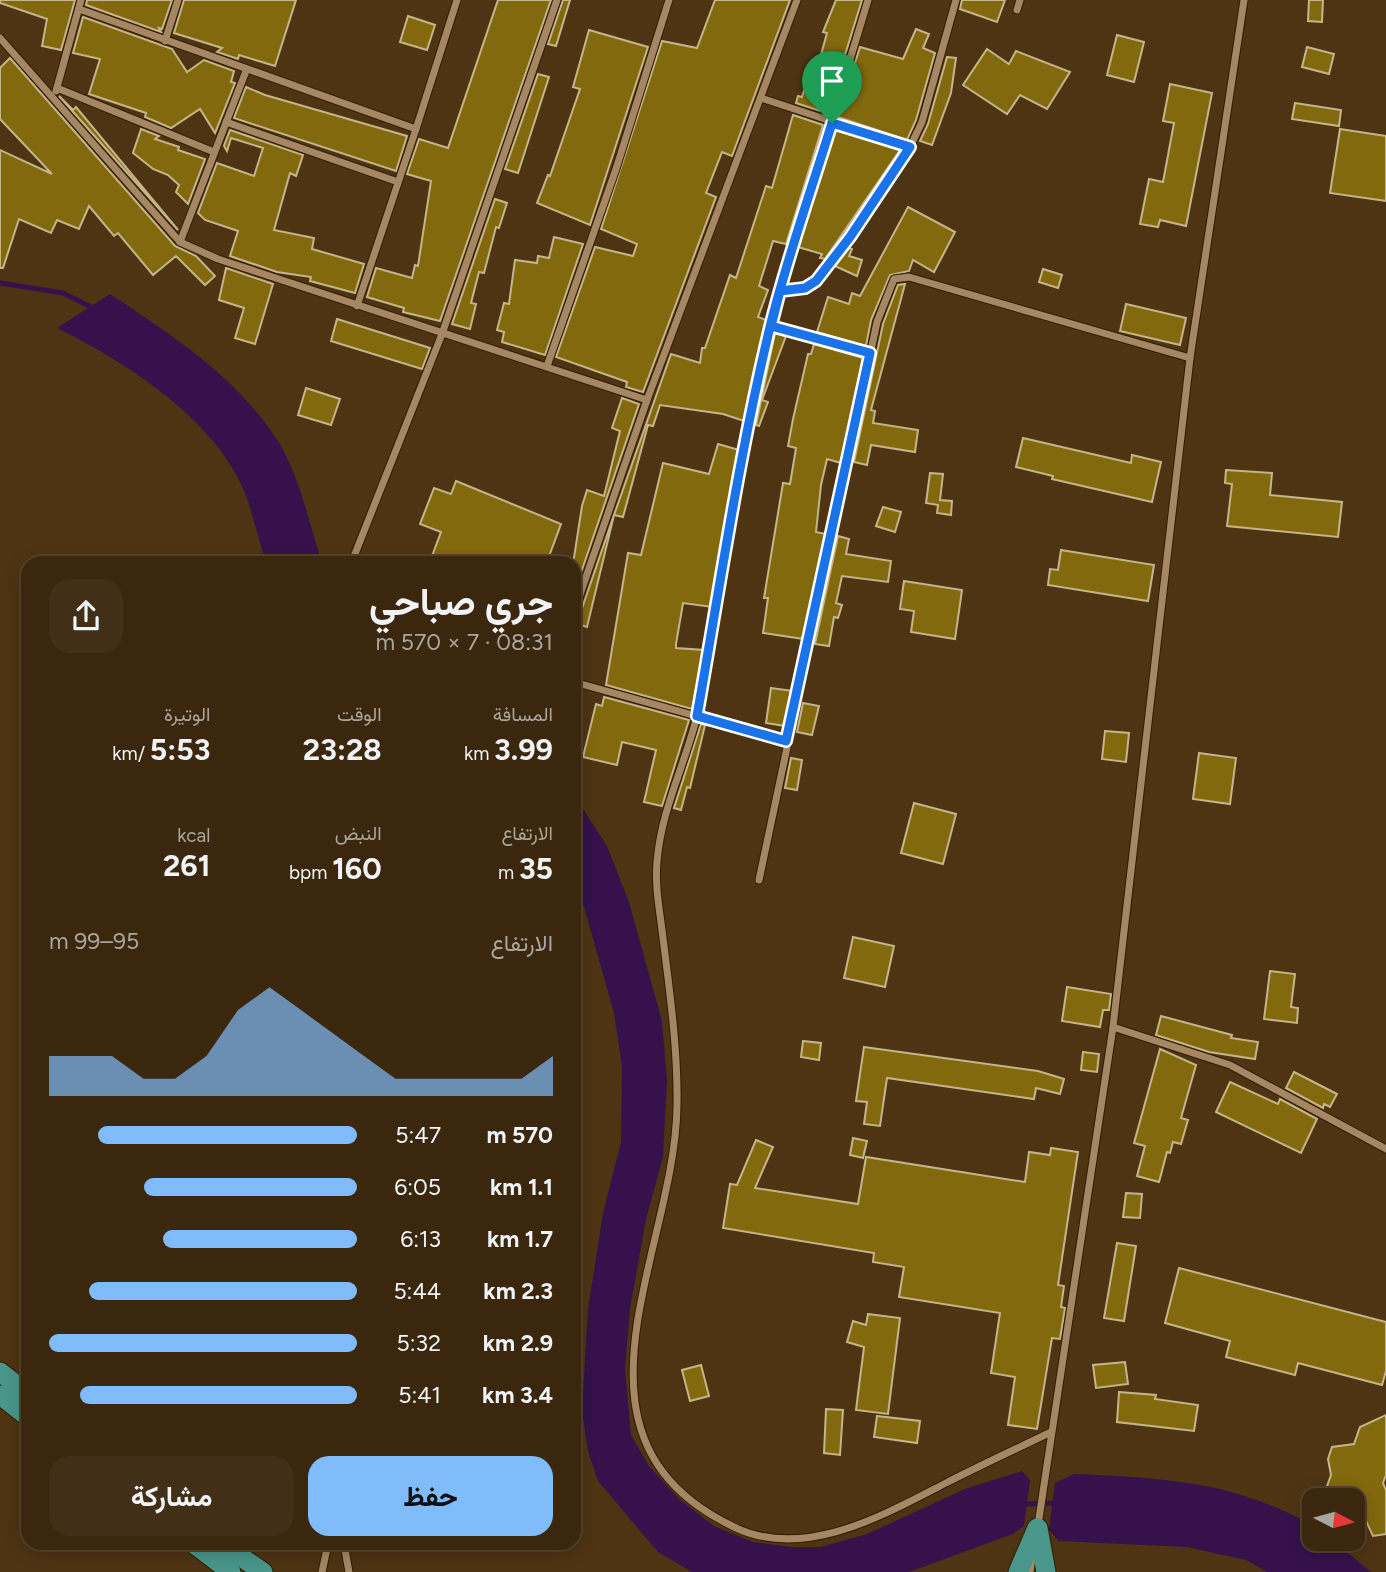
<!DOCTYPE html>
<html lang="ar">
<meta charset="utf-8">
<style>
:root{--surface:#3a270e;--page:#412f17;--text:#f1f3f6;--muted:#aba59e;--line:#54442e;--accent:#81bcfa}
body{margin:0;font-family:Figtree,Vazirmatn,sans-serif;background:var(--page);color:var(--text);direction:rtl;height:100vh;display:flex;flex-direction:column;font-size:26px;white-space:nowrap}
*{box-sizing:border-box;margin:0}
p{font-size:23px;color:var(--muted)}
.icon{flex:none;width:38px;height:38px;fill:none;stroke:currentColor;stroke-width:2;stroke-linecap:round;stroke-linejoin:round}
.map{position:relative;flex:1;overflow:hidden;direction:ltr}
.sheet{position:absolute;left:21px;top:556px;width:560px;height:994px;display:flex;flex-direction:column;background:var(--surface);border-radius:21px;box-shadow:0 4px 18px #0003,0 0 0 2px var(--line);direction:rtl}
.sheet>*{flex:none}
.needle{width:46px;rotate:96deg}
.tools{position:absolute;left:1302px;top:1488px;display:grid;gap:14px}
.tools a{display:grid;place-items:center;width:63px;height:63px;border-radius:14px;background:var(--surface);box-shadow:0 4px 18px #0003,0 0 0 2px var(--line);font-size:35px}
.pin{position:absolute;display:grid;place-items:center;width:60px;height:60px;color:#fff;margin:-72px -30px;border-radius:50% 50% 50% 0;rotate:-45deg;box-shadow:0 0 7px #0007}
.pin .icon{rotate:45deg}
.round{display:grid;place-items:center;flex:none;width:74px;height:74px;border-radius:21px;background:var(--page)}
.summary{display:flex;align-items:center;justify-content:space-between;height:119px;padding:0 28px}
h1{font-size:38px;font-weight:700;line-height:52px}
.stats{display:grid;grid-template-columns:repeat(3,1fr);gap:10px;height:119px;padding:7px 28px}
.stats div{display:grid;align-content:center}
.stats b{font-size:30px;font-weight:700}
.stats small{font-size:19px;font-weight:400}
.stats p{font-size:19px}
.chart{height:196px;padding:14px 28px}
.chart p{display:flex;justify-content:space-between}
.chart svg{width:100%;height:126px;margin-top:7px;fill:var(--accent);opacity:.7}
.primary-button{display:flex;gap:14px;margin-top:auto;padding:14px 28px}
.primary-button a{flex:1;height:80px;border-radius:21px;background:var(--accent);color:#111;font-size:28px;font-weight:700;line-height:80px;text-align:center}
.primary-button a+a{background:var(--page);color:var(--text)}
ul{padding:0 28px;list-style:none;font-size:23px}
li{display:grid;grid-template-columns:112px 84px 1fr;align-items:center;height:52px}
li i{height:18px;border-radius:9px;background:var(--accent)}
.map>svg:first-child{display:block}
</style>
<div class="map">
<svg width="1386" height="1572" viewBox="0 0 1386 1572">
<rect width="100%" height="100%" fill="#4e3412"/>
<g fill="#36114b">
<path d="M110,294C172,335 234,375 276,438C299,473 309,523 322,563H267C257,539 253,510 242,486C210,416 124,361 57,328Z"/>
<path d="M574,795L607,846L629,902L662,1021L667,1080L663,1157L646,1219L630,1309L625,1369L631,1435L649,1466L680,1500L714,1526L753,1542L791,1547H821L867,1534L965,1489L1022,1471L1030,1480L1024,1526L1013,1534L909,1572H692L658,1552L598,1481L588,1451L582,1411L588,1309L603,1213L621,1142L622,1067L614,1013L583,903L574,885Z"/>
<path d="M1074,1474C1165,1478 1233,1481 1314,1526V1538H1330L1371,1572H1267L1246,1560L1187,1547L1059,1541L1049,1530L1055,1483Z"/>
</g>
<g fill="none" stroke-linecap="round" stroke-linejoin="round">
<g stroke="#36114b" stroke-width="5">
<path d="M0,283L63,293L97,310"/>
<path d="M1021,1504L1057,1503"/>
</g>
</g>
<g fill="#83690e" stroke="#c5b58a" stroke-width="2">
<path d="M0,0H75L61,50L42,46L47,19L0,3Z"/>
<path d="M87,0H172L162,29L159,28L161,32L86,5Z"/>
<path d="M184,0H296L275,66L239,55L238,59L217,52L222,48L174,33Z"/>
<path d="M498,0H551L440,321L403,312L404,308L367,297L376,268L412,278L415,265L418,266L431,181L407,174L419,139L448,148Z"/>
<path d="M563,0H570L556,46L548,44Z"/>
<path d="M715,0H790L732,156L722,152L706,193L716,197L643,392L626,387L627,382L556,357L595,247L633,256L637,244L601,229L662,41L697,48Z"/>
<path d="M836,0H862L827,113L796,103L798,96L802,97L808,78L814,80L827,33L823,32Z"/>
<path d="M962,0H1005L997,22L960,9Z"/>
<path d="M1309,0H1323L1322,22L1308,21Z"/>
<path d="M408,16L435,25L427,50L400,42Z"/>
<path d="M83,17L172,49L187,72L204,60L234,71L231,82L235,83L215,133L200,109L171,128L145,117L146,113L89,94L100,59L73,53Z"/>
<path d="M916,29L929,34L923,48L935,53L916,120L907,140L838,117L860,47L903,59Z"/>
<path d="M589,30L648,47L590,225L537,203L548,175L550,176L580,89L573,87Z"/>
<path d="M1117,35L1144,42L1134,82L1107,75Z"/>
<path d="M1307,47L1334,54L1329,74L1302,67Z"/>
<path d="M987,49L1009,64L1016,51L1070,72L1047,109L1020,95L1007,114L963,85Z"/>
<path d="M947,57L956,58L951,93L932,145L920,141L928,124Z"/>
<path d="M10,58L175,246L196,256L215,276L205,285L176,256L153,275L118,233L114,236L89,206L79,229L57,220L51,233L19,219L3,268H0V150L52,174L0,119V68Z"/>
<path d="M538,74L549,77L518,173L505,169Z"/>
<path d="M1170,84L1212,93L1186,226L1160,220L1158,227L1140,224L1149,179L1163,182L1174,123L1163,121Z"/>
<path d="M246,87L265,95L407,136L396,171L234,118Z"/>
<path d="M59,96L73,110L76,107L178,230Z"/>
<path d="M1295,103L1341,110L1339,126L1292,119Z"/>
<path d="M793,115L823,125L786,244L773,241L759,286L768,290L758,317L766,320L744,421L723,414L660,405L653,426L648,425L623,517L614,515L671,354L700,363L702,348H705L730,275L736,278L766,186L772,188Z"/>
<path d="M141,129L159,136L155,139L179,147L178,150L205,159L188,204L176,192L179,185L168,175L153,169L133,153Z"/>
<path d="M835,129L900,150L825,259L820,258L822,254L798,247Z"/>
<path d="M1340,129L1386,136V201L1330,193Z"/>
<path d="M230,130L303,155L296,176L290,173L274,230L314,238L312,249L364,264L355,293L310,281L311,277L277,272L230,256L238,231L205,220L198,213L217,163L254,176L263,148L231,138L227,151L224,146Z"/>
<path d="M495,199L507,203L499,228L496,227L484,273L479,272L471,303L476,304L470,329L452,324Z"/>
<path d="M908,207L955,232L934,272L913,260L909,271L890,275L871,320L866,346L817,332L828,297L849,304L852,293L860,296Z"/>
<path d="M554,237L583,244L545,355L502,342L504,332L497,330L504,303L509,304L515,260L537,263L538,256L549,258Z"/>
<path d="M849,248L852,249L849,256L862,260L857,276L835,266Z"/>
<path d="M226,268L273,284L255,344L235,338L244,308L219,300Z"/>
<path d="M1043,269L1062,275L1058,288L1039,282Z"/>
<path d="M905,284L871,410L875,411L873,423L918,430L915,452L871,445L867,465L854,462L883,324L898,285Z"/>
<path d="M1126,304L1186,318L1180,345L1120,331Z"/>
<path d="M337,319L430,348L422,369L331,341Z"/>
<path d="M775,333L786,336L762,400L768,402L759,426L756,425Z"/>
<path d="M814,344L863,358L841,463L827,459L821,485L816,532L826,534L804,639L763,633L768,598H764L783,483L790,484L796,448L788,446L793,419L808,354H811Z"/>
<path d="M306,388L340,399L331,425L298,415Z"/>
<path d="M622,398L639,404L574,593L573,564L582,506L587,490L604,496L620,431L612,428Z"/>
<path d="M1023,438L1131,463L1132,455L1161,462L1152,502L1052,479L1053,476L1016,467Z"/>
<path d="M718,444L739,450L712,607L683,603L676,644V648L704,650L692,709L606,685L628,553L641,555L663,463L709,474Z"/>
<path d="M1226,470L1272,473L1270,495L1342,502L1338,537L1227,526L1232,484L1225,483Z"/>
<path d="M930,473L943,474L940,500L952,501L951,515L937,513L938,505L926,503Z"/>
<path d="M456,481L561,524L548,559L541,557L540,564H429L441,532L420,524L434,488L451,494Z"/>
<path d="M883,507L901,512L895,532L876,526Z"/>
<path d="M614,515L587,627L574,623V618L580,614Z"/>
<path d="M838,536L849,539L846,554L891,561L888,582L842,576L836,603L842,605L838,618L834,617L829,646L815,644Z"/>
<path d="M1061,550L1154,565L1148,601L1048,585L1050,569L1058,570Z"/>
<path d="M904,581L962,590L955,639L911,632L914,611L900,609Z"/>
<path d="M771,688L793,691L785,726L766,723Z"/>
<path d="M604,697L689,720L662,806L644,802L656,750L622,742L617,765L583,757L596,704L602,706Z"/>
<path d="M803,703L819,706L812,735L797,732Z"/>
<path d="M701,724L705,725L690,788L687,787L681,810L674,808Z"/>
<path d="M1105,731L1129,733L1126,762L1102,759Z"/>
<path d="M1199,753L1236,758L1230,804L1193,799Z"/>
<path d="M791,758L802,760L797,790L785,788Z"/>
<path d="M914,803L956,814L943,864L901,853Z"/>
<path d="M853,937L894,946L885,987L844,978Z"/>
<path d="M1270,971L1295,974L1291,1007L1298,1008L1297,1023L1264,1019Z"/>
<path d="M1067,987L1111,994L1109,1010H1103L1100,1027L1062,1021Z"/>
<path d="M1161,1016L1232,1035L1231,1038L1258,1042L1255,1059L1209,1052L1156,1035Z"/>
<path d="M803,1041L821,1043L819,1060L801,1057Z"/>
<path d="M864,1047L1038,1071L1064,1079L1060,1094L1036,1088L1034,1099L887,1078L880,1126L864,1124L867,1102L856,1101Z"/>
<path d="M1160,1049L1196,1065L1181,1118L1188,1120L1181,1144L1173,1142L1170,1153L1167,1152L1159,1182L1137,1176L1145,1146L1134,1143Z"/>
<path d="M1083,1052L1099,1054L1097,1072L1081,1070Z"/>
<path d="M1294,1072L1337,1094L1330,1107L1324,1104L1323,1108L1286,1088Z"/>
<path d="M1230,1082L1278,1104L1280,1099L1317,1119L1301,1153L1216,1112Z"/>
<path d="M853,1138L867,1141L863,1158L850,1155Z"/>
<path d="M756,1140L773,1147L755,1188L858,1204L866,1157L1025,1182L1029,1152L1050,1155L1051,1148L1078,1152L1058,1285L1064,1286L1061,1307L1065,1308L1060,1339L1052,1338L1037,1429L1008,1425L1015,1377L991,1373L1000,1313L899,1297L904,1267L873,1262L874,1253L723,1228L730,1184L737,1185Z"/>
<path d="M1126,1193L1142,1194L1140,1218L1123,1217Z"/>
<path d="M1117,1243L1136,1246L1124,1321L1104,1318Z"/>
<path d="M1179,1268L1386,1322V1371L1382,1385L1298,1363L1295,1375L1226,1357L1230,1341L1165,1323Z"/>
<path d="M868,1314L900,1318L888,1414L856,1410L864,1347L847,1342L853,1321L866,1325Z"/>
<path d="M1125,1362L1128,1384L1096,1388L1093,1365Z"/>
<path d="M701,1365L709,1396L690,1401L682,1370Z"/>
<path d="M1119,1392L1156,1395L1155,1399L1198,1405L1194,1431L1117,1422Z"/>
<path d="M826,1409L843,1410L840,1455L824,1453Z"/>
<path d="M1386,1415V1475L1383,1483L1386,1490V1534L1373,1536L1366,1521L1353,1516V1500H1322L1331,1475L1328,1459L1332,1447L1354,1444L1360,1427Z"/>
<path d="M877,1416L920,1421L917,1443L874,1437Z"/>
</g>
<g fill="none" stroke-linecap="round" stroke-linejoin="round">
<defs>
<g id="minor">
<path d="M868,0C836,109 797,217 770,328C739,454 726,584 698,712C686,763 661,809 657,862C655,886 659,906 662,930C669,987 678,1047 677,1105C676,1251 548,1438 734,1527C804,1561 884,1515 946,1483C981,1465 1016,1449 1051,1432"/>
<path d="M79,9L416,129L457,0"/>
<path d="M1017,10L1020,0"/>
<path d="M0,38L180,242L218,259L647,400"/>
<path d="M165,41L178,0"/>
<path d="M57,88L214,152"/>
<path d="M56,91L81,0"/>
<path d="M761,98L910,147"/>
<path d="M226,122L398,182"/>
<path d="M180,242L246,71"/>
<path d="M780,291L805,288L816,281L850,237L910,147L922,122L956,0"/>
<path d="M357,306L416,129"/>
<path d="M771,326L870,353"/>
<path d="M547,366L616,169L669,0"/>
<path d="M351,564L442,334L557,0"/>
<path d="M574,612L647,400L797,0"/>
<path d="M574,682L786,741"/>
<path d="M759,880L877,322L894,279L909,277L1190,358"/>
<path d="M1113,1027L1230,1065L1386,1149"/>
<path d="M1038,1525L1113,1027L1190,358L1244,0"/>
<path d="M344,1544L349,1572"/>
<path d="M322,1572L328,1544"/>
<path d="M1030,1572L1032,1558"/>
</g>
<g id="trunk">
<path d="M0,1372L28,1394"/>
<path d="M0,1395L28,1417"/>
<path d="M1038,1528L1046,1572"/>
<path d="M194,1544L231,1572"/>
<path d="M222,1544L263,1572"/>
<path d="M1018,1572L1037,1528"/>
</g>
</defs>
<use href="#minor" stroke="#301d04" stroke-width="9"/>
<use href="#trunk" stroke="#301d04" stroke-width="21"/>
<use href="#minor" stroke="#a58764" stroke-width="7"/>
<use href="#trunk" stroke="#4a968b" stroke-width="19"/>
</g>
<g fill="none" stroke-linecap="round" stroke-linejoin="round">
<defs>
<path id="route" d="M832,123C811,191 787,258 770,327C739,455 720,586 697,716L786,741L870,353L771,326L780,291L805,288L816,281L850,237L910,147L832,123"/>
</defs>
<use href="#route" stroke="#fff" stroke-width="14"/>
<use href="#route" stroke="#1a73e8" stroke-width="9"/>
</g>
</svg>
<div class="tools">
<a><svg class="needle" viewBox="-14 -14 28 28"><path d="M0-13l5 13h-10z" fill="#e53935"/><path d="M0 13l5-13h-10z" fill="#aba59e"/></svg></a>
</div>
<div class="pin" style="left:832px;top:123px;background:#1e9e55"><svg class="icon" aria-label="arrive" viewBox="0 0 24 24"><path d="M6 21V4h12l-3 4 3 4H6"/></svg></div>
<section class="sheet">
<div class="summary"><div><h1>جري صباحي</h1><p>08:31 · 7 × 570 m</p></div><a class="round"><svg class="icon" aria-label="share" viewBox="0 0 24 24"><path d="M12 15V3M7 8l5-5 5 5M5 13v7h14v-7"/></svg></a></div>
<div class="stats">
<div><p>المسافة</p><b>3.99<small> km</small></b></div>
<div><p>الوقت</p><b>23:28</b></div>
<div><p>الوتيرة</p><b>5:53<small> /km</small></b></div>
</div>
<div class="stats">
<div><p>الارتفاع</p><b>35<small> m</small></b></div>
<div><p>النبض</p><b>160<small> bpm</small></b></div>
<div><p>kcal</p><b>261</b></div>
</div>
<div class="chart"><p><span>الارتفاع</span>95–99 m</p>
<svg viewBox="0 0 160 44" preserveAspectRatio="none"><path d="M0 44V30L10 30L20 30L30 38L40 38L50 30L60 14L70 6L80 14L90 22L100 30L110 38L120 38L130 38L140 38L150 38L160 30V44z"/></svg>
</div>
<ul>
<li><b>570 m</b>5:47<i style="width:84%"></i></li>
<li><b>1.1 km</b>6:05<i style="width:69%"></i></li>
<li><b>1.7 km</b>6:13<i style="width:63%"></i></li>
<li><b>2.3 km</b>5:44<i style="width:87%"></i></li>
<li><b>2.9 km</b>5:32<i style="width:100%"></i></li>
<li><b>3.4 km</b>5:41<i style="width:90%"></i></li>
</ul>
<div class="primary-button"><a>حفظ</a><a>مشاركة</a></div>
</section>
</div>
